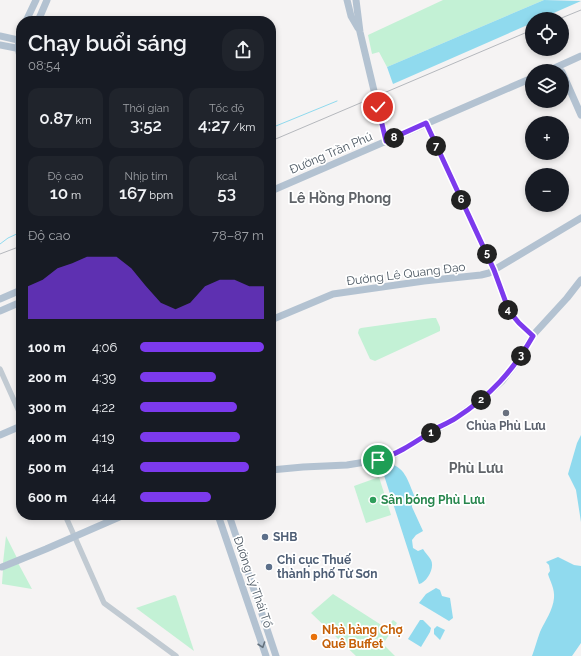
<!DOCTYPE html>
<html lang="vi">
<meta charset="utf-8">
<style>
:root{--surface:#171b24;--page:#20242c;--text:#f1f3f6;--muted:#9ea1a6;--accent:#7c3aed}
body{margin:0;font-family:Raleway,sans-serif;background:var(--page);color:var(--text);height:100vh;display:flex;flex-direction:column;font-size:15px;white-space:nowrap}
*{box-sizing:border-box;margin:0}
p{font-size:13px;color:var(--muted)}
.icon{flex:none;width:22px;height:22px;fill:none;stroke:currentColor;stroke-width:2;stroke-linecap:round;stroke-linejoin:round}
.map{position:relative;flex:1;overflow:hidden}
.panel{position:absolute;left:16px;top:16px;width:260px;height:504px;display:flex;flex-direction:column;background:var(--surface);border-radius:16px;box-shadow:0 2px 6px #0003}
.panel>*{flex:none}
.buttons{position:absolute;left:525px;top:12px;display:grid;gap:8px}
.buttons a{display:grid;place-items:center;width:44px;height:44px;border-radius:50%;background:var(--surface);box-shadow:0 2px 6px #0003;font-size:20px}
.pin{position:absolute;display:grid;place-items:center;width:34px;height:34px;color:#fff;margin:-17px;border:2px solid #fff;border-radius:50%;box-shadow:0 1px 4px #0007}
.km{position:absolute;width:20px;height:20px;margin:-10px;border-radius:50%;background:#222;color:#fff;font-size:11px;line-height:20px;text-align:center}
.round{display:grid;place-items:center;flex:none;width:42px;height:42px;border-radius:16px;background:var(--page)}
.headline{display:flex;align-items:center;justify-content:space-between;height:68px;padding:0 12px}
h1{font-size:22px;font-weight:600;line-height:30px}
.figures{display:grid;grid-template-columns:repeat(3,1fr);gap:6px;height:68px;padding:4px 12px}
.figures div{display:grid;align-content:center;border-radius:10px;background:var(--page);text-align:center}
.figures b{font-size:17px;font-weight:600}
.figures small{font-size:11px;font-weight:400}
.figures p{font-size:11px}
.chart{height:112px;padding:8px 12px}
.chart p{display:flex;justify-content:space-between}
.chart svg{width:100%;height:72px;margin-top:4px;fill:var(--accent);opacity:.7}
ul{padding:0 12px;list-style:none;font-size:13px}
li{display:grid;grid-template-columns:64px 48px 1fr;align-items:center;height:30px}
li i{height:10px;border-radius:5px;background:var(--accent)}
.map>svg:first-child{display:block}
</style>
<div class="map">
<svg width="581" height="656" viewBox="0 0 581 656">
<rect width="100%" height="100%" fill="#f5f3f3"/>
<g fill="#c3f1d5">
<path d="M443,0H544L387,67L379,52L372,54L368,35Z"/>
<path d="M432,318H436L440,327V331L375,361L370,359L358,333L359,329L361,328Z"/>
<path d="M379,477L391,515L366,523L354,486Z"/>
<path d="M6,536L17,558L3,563Z"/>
<path d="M18,563L32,589L2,584L3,569Z"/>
<path d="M333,594L386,628L393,620L397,623L383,644L395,656H356L311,613Z"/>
<path d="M174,595L176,596L194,651L136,608Z"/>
</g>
<g fill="#90daee">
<path d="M544,0L581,1L540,19H532V23L393,84L387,67Z"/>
<path d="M581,435V522L576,490L568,474L577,443Z"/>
<path d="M386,464C405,464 408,482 415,497L412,503V507L423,531L416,535L412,540L413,548L418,551L423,549C425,553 429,556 431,560C435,568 427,582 419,584L381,466Z"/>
<path d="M558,557L574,565L581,566V643L572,656H532C535,648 537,640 540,632C545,621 553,610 554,598C555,589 550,581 548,574L550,571L549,565L546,562Z"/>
<path d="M436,588L440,590L442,596L450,598L453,618L449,621L419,603L426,594Z"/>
<path d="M420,620H423L431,628L430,632L421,647L408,639Z"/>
<path d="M437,626L445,630L440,640L434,634V629Z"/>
</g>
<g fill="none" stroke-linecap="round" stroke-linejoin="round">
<g stroke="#90daee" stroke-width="1">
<path d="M271,128L337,101"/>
<path d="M0,244L8,238L21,232"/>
</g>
<g stroke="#c1cad2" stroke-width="5.5">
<path d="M426,123L494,270L509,311L519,323L533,336"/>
<path d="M0,369L21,416"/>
<path d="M65,515L104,603L176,656"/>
</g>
<g stroke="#b3c2d1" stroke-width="7">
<path d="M347,0L351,16L358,28"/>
<path d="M356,0L360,32L386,141"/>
<path d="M26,21L36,0"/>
<path d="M38,21L47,0"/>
<path d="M21,32C18,42 17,49 21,59"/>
<path d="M0,36L18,40L21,42"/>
<path d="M0,45L21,49"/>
<path d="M548,71L581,56"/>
<path d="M562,72L581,115"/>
<path d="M271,191L532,78"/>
<path d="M0,299L21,290"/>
<path d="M0,311L21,302"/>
<path d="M271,320L333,294L424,281L481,275L489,273L581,218"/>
<path d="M0,435L21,426"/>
<path d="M271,470L303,467L347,465L378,460L395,454L456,418L478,402L502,381L516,363L534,334L567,298L581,280"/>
<path d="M218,515L266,656"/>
<path d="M229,515L276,656"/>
<path d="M2,567L46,549L124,515"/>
</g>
<g stroke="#b5b8bd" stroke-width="1">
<path d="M559,19L581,10"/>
<path d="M271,141L532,30"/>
<path d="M0,254L21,246"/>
</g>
</g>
<defs><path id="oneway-chevron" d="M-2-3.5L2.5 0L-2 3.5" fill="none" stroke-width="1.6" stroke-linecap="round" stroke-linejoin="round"/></defs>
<use stroke="#64717d" href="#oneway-chevron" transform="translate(262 645) rotate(71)"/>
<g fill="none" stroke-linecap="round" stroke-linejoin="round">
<defs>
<path id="route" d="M378,460C399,454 418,440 437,428C443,425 450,422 456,418C490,396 513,371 533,336L519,323L509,311L494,270L426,123L386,141L378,107"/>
</defs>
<use href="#route" stroke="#fff" stroke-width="8"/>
<use href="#route" stroke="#7c3aed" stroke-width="5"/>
</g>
<circle fill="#6b7280" stroke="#fff" stroke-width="1.5" cx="506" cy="413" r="4"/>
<circle fill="#2e9e5b" stroke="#fff" stroke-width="1.5" cx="373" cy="500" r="4"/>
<g fill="#5c6f8a" stroke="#fff" stroke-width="1.5">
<circle cx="265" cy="537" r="4"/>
<circle cx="269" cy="567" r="4"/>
</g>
<circle fill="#e8710a" stroke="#fff" stroke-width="1.5" cx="314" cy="637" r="4"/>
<g text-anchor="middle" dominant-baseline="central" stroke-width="3.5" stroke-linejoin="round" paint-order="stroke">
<g font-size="12" fill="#4a5661" stroke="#fff">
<text transform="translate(331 153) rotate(-23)">Đường Trần Phú</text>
<text transform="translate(406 274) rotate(-7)">Đường Lê Quang Đạo</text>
<text transform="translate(253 582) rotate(71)">Đường Lý Thái Tổ</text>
</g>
<g font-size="12" font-weight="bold" fill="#5b616d" stroke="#fff">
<text x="506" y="426">Chùa Phù Lưu</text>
</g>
<g font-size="12" font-weight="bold" fill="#27864d" stroke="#fff" text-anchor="start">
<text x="381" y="500">Sân bóng Phù Lưu</text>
</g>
<g font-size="12" font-weight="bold" fill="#4e5e75" stroke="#fff" text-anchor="start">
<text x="273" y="537">SHB</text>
<text x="277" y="560">Chi cục Thuế<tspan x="277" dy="14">thành phố Từ Sơn</tspan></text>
</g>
<g font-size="12" font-weight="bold" fill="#c56008" stroke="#fff" text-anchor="start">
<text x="322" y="630">Nhà hàng Chợ<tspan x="322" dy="14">Quê Buffet</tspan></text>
</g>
<g font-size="14" font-weight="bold" fill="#5f6368" stroke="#fff">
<text x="340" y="198">Lê Hồng Phong</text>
<text x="476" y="468">Phù Lưu</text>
</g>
</g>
</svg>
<div class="buttons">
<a><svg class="icon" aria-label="locate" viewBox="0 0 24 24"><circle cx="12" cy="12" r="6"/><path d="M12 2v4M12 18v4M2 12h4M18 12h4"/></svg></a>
<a><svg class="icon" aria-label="layers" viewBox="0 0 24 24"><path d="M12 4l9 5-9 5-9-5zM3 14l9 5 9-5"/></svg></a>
<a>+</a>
<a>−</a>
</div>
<div class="pin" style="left:378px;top:460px;background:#1e9e55"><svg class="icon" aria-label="arrive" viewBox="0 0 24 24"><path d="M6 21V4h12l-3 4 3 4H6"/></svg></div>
<div class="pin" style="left:378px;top:107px;background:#d93025"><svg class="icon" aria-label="check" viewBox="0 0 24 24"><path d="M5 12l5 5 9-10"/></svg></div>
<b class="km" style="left:431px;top:433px">1</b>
<b class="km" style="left:481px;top:400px">2</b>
<b class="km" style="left:521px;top:356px">3</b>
<b class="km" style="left:508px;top:310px">4</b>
<b class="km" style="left:487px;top:254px">5</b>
<b class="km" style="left:461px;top:200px">6</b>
<b class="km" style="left:436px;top:146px">7</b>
<b class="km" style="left:394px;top:138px">8</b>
<section class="panel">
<div class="headline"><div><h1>Chạy buổi sáng</h1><p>08:54</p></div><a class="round"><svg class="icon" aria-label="share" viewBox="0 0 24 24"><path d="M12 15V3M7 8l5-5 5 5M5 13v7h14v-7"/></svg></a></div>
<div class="figures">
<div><b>0.87<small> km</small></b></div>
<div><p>Thời gian</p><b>3:52</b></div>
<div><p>Tốc độ</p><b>4:27<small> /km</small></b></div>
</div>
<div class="figures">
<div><p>Độ cao</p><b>10<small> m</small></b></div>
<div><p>Nhịp tim</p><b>167<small> bpm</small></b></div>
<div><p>kcal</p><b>53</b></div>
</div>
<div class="chart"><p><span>Độ cao</span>78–87 m</p>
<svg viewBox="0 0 160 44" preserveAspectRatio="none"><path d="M0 44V24L10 20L20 13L30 10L40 6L50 6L60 6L70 13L80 24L90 34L100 38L110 34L120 24L130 20L140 20L150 24L160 24V44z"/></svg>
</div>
<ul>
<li><b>100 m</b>4:06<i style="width:100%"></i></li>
<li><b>200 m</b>4:39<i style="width:61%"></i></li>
<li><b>300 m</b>4:22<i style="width:78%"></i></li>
<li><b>400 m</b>4:19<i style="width:81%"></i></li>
<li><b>500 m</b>4:14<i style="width:88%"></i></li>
<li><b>600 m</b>4:44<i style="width:57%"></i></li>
</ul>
</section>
</div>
